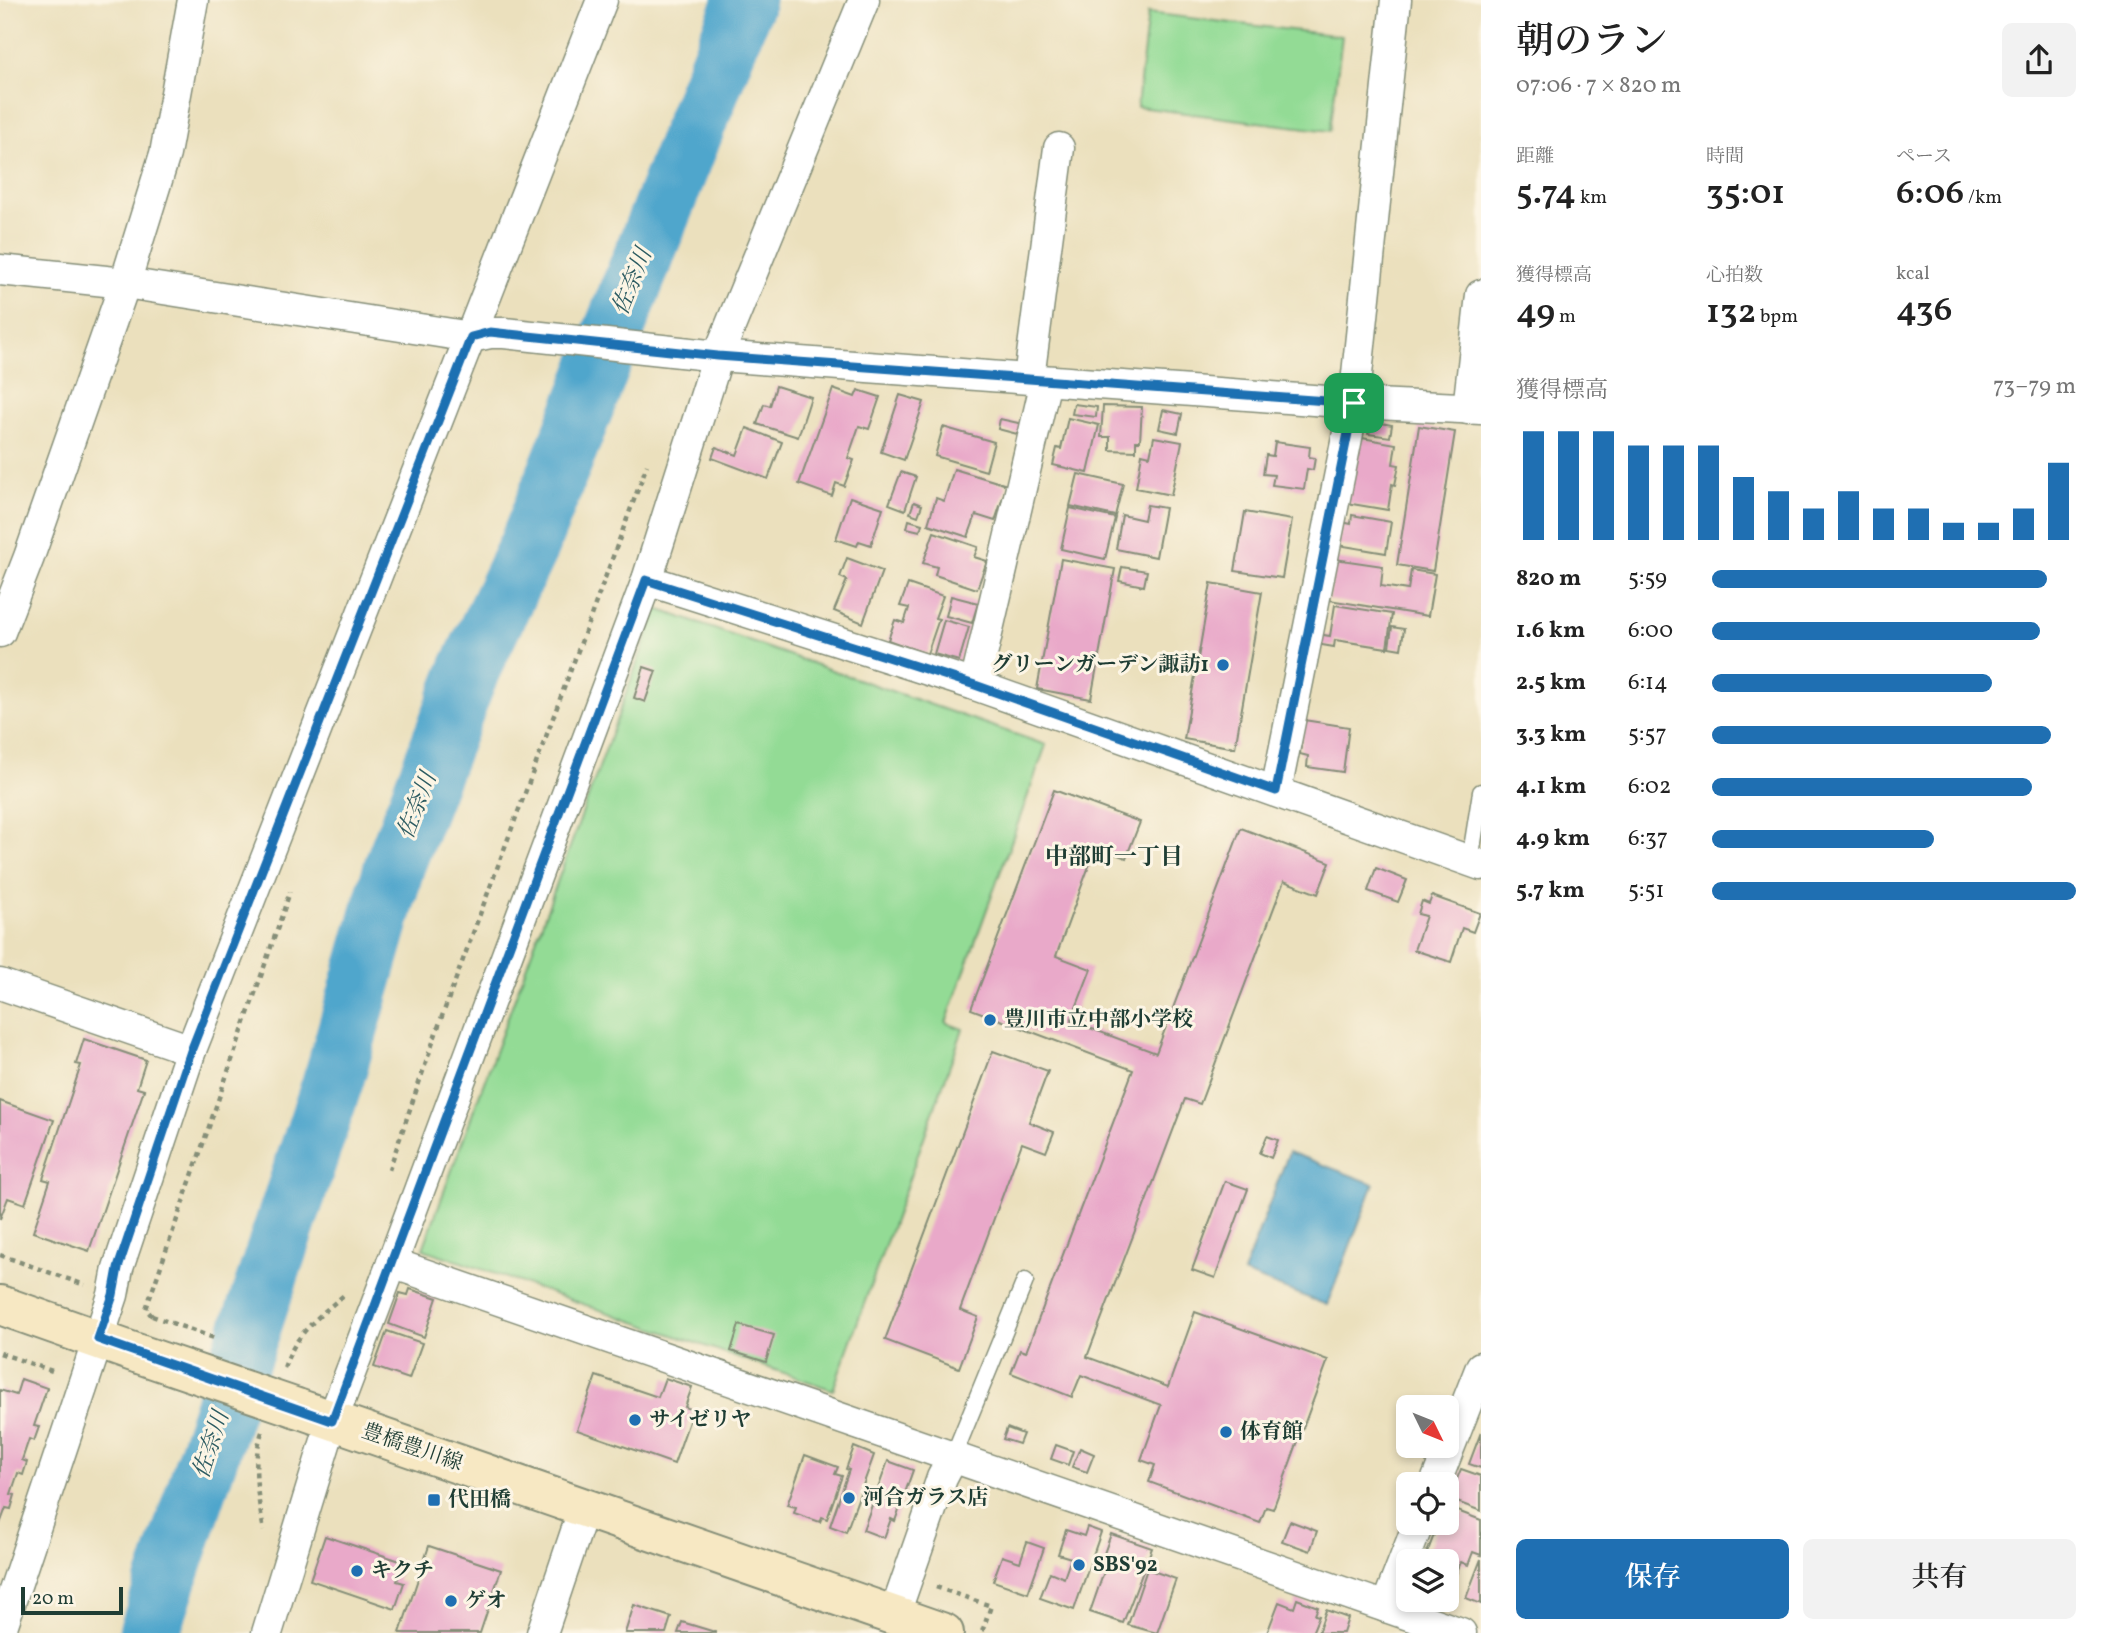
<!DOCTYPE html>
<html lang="ja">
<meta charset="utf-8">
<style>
:root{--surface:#fff;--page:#f2f2f2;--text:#222;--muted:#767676;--accent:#1f6fb2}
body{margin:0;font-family:Vollkorn,"Noto Serif JP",serif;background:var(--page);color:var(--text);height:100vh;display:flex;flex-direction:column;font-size:26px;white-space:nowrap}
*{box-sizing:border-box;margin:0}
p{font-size:23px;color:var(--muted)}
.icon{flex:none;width:38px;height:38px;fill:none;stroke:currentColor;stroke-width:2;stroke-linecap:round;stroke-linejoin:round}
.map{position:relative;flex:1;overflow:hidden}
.details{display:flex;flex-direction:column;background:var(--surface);width:630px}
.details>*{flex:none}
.needle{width:46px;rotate:133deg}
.tools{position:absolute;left:1396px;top:1395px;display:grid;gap:14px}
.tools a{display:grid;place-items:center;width:63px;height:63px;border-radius:10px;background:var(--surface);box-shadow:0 4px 10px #0003;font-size:35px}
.scale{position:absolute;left:21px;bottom:18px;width:102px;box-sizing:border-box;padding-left:7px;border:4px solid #1f3d34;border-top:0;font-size:19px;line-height:24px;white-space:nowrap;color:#1f3d34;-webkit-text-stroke:5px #fcf5e5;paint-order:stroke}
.pin{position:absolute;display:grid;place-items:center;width:60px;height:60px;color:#fff;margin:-30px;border-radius:14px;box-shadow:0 4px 10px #0006}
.round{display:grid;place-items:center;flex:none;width:74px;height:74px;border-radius:10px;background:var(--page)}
.head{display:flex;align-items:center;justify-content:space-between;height:119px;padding:0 35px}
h1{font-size:38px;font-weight:600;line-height:52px}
.stats{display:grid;grid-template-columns:repeat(3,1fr);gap:10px;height:119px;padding:7px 35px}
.stats div{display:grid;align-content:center}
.stats b{font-size:35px;font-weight:600}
.stats small{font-size:19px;font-weight:400}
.stats p{font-size:19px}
.chart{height:196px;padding:14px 35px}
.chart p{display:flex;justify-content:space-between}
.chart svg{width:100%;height:126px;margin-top:7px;stroke:var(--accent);stroke-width:6}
.action{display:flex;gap:14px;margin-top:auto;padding:14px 35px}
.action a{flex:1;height:80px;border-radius:10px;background:var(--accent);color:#fff;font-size:28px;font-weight:600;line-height:80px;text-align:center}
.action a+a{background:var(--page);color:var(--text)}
ul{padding:0 35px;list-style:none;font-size:23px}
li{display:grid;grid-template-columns:112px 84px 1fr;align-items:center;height:52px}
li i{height:18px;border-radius:9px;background:var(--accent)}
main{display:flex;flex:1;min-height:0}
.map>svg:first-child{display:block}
</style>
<main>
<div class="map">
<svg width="1481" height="1633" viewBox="0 0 1481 1633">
<rect width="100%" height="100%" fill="#fcf5e5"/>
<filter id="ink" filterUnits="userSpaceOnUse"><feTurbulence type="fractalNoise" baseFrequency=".0143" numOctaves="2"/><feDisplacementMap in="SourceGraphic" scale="14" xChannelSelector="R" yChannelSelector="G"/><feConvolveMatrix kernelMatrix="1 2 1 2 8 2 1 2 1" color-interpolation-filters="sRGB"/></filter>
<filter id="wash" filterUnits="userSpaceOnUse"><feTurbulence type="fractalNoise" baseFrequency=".00686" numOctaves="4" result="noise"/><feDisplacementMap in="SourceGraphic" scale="28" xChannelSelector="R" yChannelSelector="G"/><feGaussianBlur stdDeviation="1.57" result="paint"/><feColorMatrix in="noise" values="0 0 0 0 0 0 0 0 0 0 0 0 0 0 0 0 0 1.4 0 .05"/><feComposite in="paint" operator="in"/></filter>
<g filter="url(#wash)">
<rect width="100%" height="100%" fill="#ebe0bd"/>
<g fill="#93db95" stroke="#598c64" stroke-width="2">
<path d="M1148,13L1342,36L1330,131L1137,107Z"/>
<path d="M657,609L1046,745L946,1023L963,1029L833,1390L423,1249Z"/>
</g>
<path fill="#4fa6cc" stroke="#377280" stroke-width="2" d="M1289,1152L1374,1184L1327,1305L1243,1273Z"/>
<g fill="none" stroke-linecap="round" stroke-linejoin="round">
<path stroke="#4fa6cc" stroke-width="61" d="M149,1633L335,1075L395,864L470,669L529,545L745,0"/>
</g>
<g id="blocks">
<g fill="#e9a9c9">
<path d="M776,386L811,397L798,437L757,424L764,404L770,406Z"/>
<path d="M833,389L855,397L858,390L880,397L869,429L859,426L848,458L854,460L844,486L836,483L832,496L799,484Z"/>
<path d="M900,395L924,402L904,460L881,452Z"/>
<path d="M1074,404L1097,407L1096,417L1072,414Z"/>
<path d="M1103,406L1142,407L1140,441H1136V451L1110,450V437H1101Z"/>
<path d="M1163,410L1182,414L1178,433L1159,429Z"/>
<path d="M1068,418L1099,425L1088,473L1053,465L1057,448L1061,449Z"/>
<path d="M1000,419L1023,424L1021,435L998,429Z"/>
<path d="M1370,421L1392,425L1390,437L1368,434Z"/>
<path d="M1419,426L1455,432L1433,571L1397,565Z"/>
<path d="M943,427L994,442L986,471L935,456Z"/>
<path d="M747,428L782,442L768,479L712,458L716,447L737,455Z"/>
<path d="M1154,437L1182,442L1171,495L1136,488L1142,454L1150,456Z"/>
<path d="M1362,438L1396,444L1393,464L1399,465L1395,485L1392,484L1388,510L1346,503Z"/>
<path d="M1275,442L1310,447L1309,457L1315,458L1313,470L1307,469L1304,489L1272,485L1274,475L1263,474L1266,455L1273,456Z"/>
<path d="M954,469L1007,485L995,521L976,515L968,537L928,524L936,498L944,501Z"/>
<path d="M901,472L916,477L905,510L889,504Z"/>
<path d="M1078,474L1123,484L1115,516L1070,506Z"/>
<path d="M850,497L883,508L871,545L859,541L857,546L836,539Z"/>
<path d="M914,502L922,505L918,516L910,513Z"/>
<path d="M1147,505L1165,508L1156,557L1116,549L1122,515L1144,520Z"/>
<path d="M1070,508L1115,518L1105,559L1061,549Z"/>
<path d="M1245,512L1292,520L1282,578L1235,571Z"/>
<path d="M1352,515L1391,522L1386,553L1338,545L1342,522L1351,524Z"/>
<path d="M909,520L922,524L920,531L907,528Z"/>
<path d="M934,532L978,547L974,557L987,561L977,589L935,575L937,567L923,563Z"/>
<path d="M847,558L882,571L863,623L834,611L847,580L840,577Z"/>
<path d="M1061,559L1115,569L1091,699L1037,689Z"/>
<path d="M1335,559L1383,566L1381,586L1408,590L1411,570L1435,574L1428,616L1329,600Z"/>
<path d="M1122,567L1147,571L1144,586L1119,581Z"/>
<path d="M1211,583L1262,592L1235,748L1184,739Z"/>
<path d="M908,584L943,596L935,618L939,619L927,654L888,640L895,620L904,623L909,608L900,606Z"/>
<path d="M951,596L978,603L972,623L946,616Z"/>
<path d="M1335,605L1392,614L1387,648L1335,640L1334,647L1316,644L1317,634L1330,636Z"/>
<path d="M944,620L969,627L959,661L934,654Z"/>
<path d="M1392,627L1404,629L1401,649L1389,647Z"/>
<path d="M644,667L656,671L645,702L634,698Z"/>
<path d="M1304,720L1349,727L1343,772L1307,767L1308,756L1300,754Z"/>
<path d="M1054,790L1140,822L1126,858L1096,847L1056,956L1091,969L1071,1021L1156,1053L1241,828L1330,862L1318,894L1284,881L1200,1104L1185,1099L1087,1357L1168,1387L1195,1312L1328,1360L1273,1509L1266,1507L1260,1523L1149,1482L1155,1465L1141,1460L1161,1405L1081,1375L1072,1397L1011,1373L1020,1350L1026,1352L1133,1070L971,1009Z"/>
<path d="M1376,868L1407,880L1398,902L1368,891Z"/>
<path d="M1432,896L1480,913L1473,932L1462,928L1451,962L1414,950L1426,916L1418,914L1422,901L1429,904Z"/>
<path d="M84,1039L146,1060L137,1088L144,1090L89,1251L33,1232L50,1181L43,1179L81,1065L76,1064Z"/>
<path d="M993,1051L1048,1071L1029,1122L1054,1132L1046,1152L1022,1143L960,1310L978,1317L959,1368L885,1340Z"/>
<path d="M0,1101L54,1120L25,1204L8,1198L0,1219Z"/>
<path d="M1267,1136L1278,1140L1271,1158L1260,1153Z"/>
<path d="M1225,1181L1248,1189L1215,1278L1192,1270Z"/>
<path d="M410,1289L437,1298L424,1337L389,1324L400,1293L408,1295Z"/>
<path d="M739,1325L774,1335L766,1362L731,1351Z"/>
<path d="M387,1331L422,1343L409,1379L374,1367Z"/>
<path d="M596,1376L658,1397L665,1378L692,1387L685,1407L693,1410L674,1464L577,1430Z"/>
<path d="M21,1379L47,1388L34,1426L39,1427L34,1441L29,1439L22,1460L27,1462L23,1475L18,1473L11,1494L15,1495L11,1509L6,1508L0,1524V1390L16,1395Z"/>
<path d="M1007,1428L1023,1434L1019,1444L1003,1439Z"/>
<path d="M1481,1432V1468L1469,1464Z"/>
<path d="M1056,1445L1073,1451L1068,1465L1051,1459Z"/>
<path d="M854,1447L874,1455L846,1532L830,1526L849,1470L846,1469Z"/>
<path d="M1080,1448L1094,1454L1087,1472L1072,1467Z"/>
<path d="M805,1455L838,1467L835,1474L842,1476L827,1519L822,1517L820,1522L794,1513L796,1507L787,1505Z"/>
<path d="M888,1461L913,1470L895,1521L891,1519L884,1538L863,1530Z"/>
<path d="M1461,1469L1481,1476V1511L1449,1499Z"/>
<path d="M1447,1507L1481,1520V1555L1473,1552L1468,1565L1461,1562L1447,1597V1561H1424L1439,1522H1447Z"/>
<path d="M1290,1521L1317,1531L1310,1551L1282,1541Z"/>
<path d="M1087,1527L1101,1532L1074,1610L1040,1598L1050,1572L1064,1578L1071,1558L1058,1554L1066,1530L1084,1536Z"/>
<path d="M1111,1534L1152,1548L1123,1623L1090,1612L1107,1563L1101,1562Z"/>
<path d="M325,1536L403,1562L397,1581L404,1583L395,1609L310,1580Z"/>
<path d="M1027,1542L1044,1548L1028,1593L993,1581L1002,1556L1020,1562Z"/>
<path d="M429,1546L501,1570L480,1633H400Z"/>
<path d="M1481,1559V1604L1466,1598Z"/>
<path d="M1147,1569L1176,1579L1157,1633L1128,1625Z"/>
<path d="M1297,1599L1318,1607L1315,1615L1319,1616L1312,1633H1267L1279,1602L1294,1608Z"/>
<path d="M634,1605L671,1617L666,1633H625Z"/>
<path d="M1326,1610L1348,1618L1343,1633H1318Z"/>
<path d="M682,1622L715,1632V1633H678Z"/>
</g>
</g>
</g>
<g filter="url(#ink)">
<use href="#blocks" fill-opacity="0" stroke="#858e78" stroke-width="2"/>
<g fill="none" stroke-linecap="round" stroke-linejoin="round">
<defs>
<g id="lane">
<path d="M1470,861L1481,792"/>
<path d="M953,1457L1025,1281"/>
</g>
<g id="street">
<path d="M0,270L125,283L471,337L490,333H504L718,356L1354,403L1481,409"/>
<path d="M1029,378L1059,148"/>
<path d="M1468,409L1481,295"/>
<path d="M647,580L975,685L1481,865"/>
<path d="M0,632L29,557L125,283L165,154L193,0"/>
<path d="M975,685L1046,381"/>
<path d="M1276,791L1354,403L1396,0"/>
<path d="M0,984L191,1050"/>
<path d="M392,1263L1461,1633"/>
<path d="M1435,1484L1481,1367"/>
<path d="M1386,1607L1419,1522"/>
<path d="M894,1616L942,1478L953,1457"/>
<path d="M0,1633L113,1295L118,1268L191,1050L602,0"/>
<path d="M267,1633L332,1421L392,1263L647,580L718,356L864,0"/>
<path d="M542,1633L584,1508"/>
</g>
<g id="secondary">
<path d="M0,1305L139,1354"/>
<path d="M297,1408L944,1633"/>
</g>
</defs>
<use href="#lane" stroke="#858e78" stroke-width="19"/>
<use href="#street" stroke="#858e78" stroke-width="33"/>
<use href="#secondary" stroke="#858e78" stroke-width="42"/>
<g stroke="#858e78" stroke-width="4.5" stroke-dasharray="5 5" stroke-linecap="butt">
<path d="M389,1170L441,1019L647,465"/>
<path d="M0,1255L85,1285"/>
<path d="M152,1316L146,1309L290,892"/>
<path d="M0,1353L55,1372"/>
<path d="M284,1368C296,1333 317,1318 344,1295"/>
<path d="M262,1432C251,1464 258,1498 264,1531"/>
<path d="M936,1587L991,1606L982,1632"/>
</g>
<use href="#lane" stroke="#fff" stroke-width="16"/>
<use href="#street" stroke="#fff" stroke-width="30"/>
<use href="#secondary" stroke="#f7e8c3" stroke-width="38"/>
<defs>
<path id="secondary-bridge" d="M139,1354L297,1408"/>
</defs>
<use href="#secondary-bridge" stroke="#858e78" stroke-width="42" stroke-linecap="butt"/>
<path stroke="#858e78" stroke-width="4.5" stroke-dasharray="5 5" stroke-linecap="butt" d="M152,1316L217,1339"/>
<use href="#secondary-bridge" stroke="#f7e8c3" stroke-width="38"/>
</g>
</g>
<g fill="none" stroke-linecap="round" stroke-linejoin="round" filter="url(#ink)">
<defs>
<path id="route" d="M490,332L718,356L1354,403L1276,791L975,685L646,580L332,1421L98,1339L113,1295L118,1268L191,1051L471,337Z"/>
</defs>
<use href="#route" stroke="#fff" stroke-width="14"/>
<use href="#route" stroke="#1f6fb2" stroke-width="9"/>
</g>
<g fill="#1f6fb2" stroke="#fcf5e5" stroke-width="2.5">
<circle cx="1223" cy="665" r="7"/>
<circle cx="990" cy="1020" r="7"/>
<circle cx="635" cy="1420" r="7"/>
<circle cx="1226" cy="1432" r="7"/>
<circle cx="849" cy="1498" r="7"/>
<rect x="427" y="1493" width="14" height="14" rx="3.5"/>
<circle cx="1079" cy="1565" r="7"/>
<circle cx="357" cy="1571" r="7"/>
<circle cx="451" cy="1601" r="7"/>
</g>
<g text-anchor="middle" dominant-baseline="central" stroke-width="6" stroke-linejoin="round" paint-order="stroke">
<g font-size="21" font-weight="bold" fill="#1f3d34" stroke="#fcf5e5" text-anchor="start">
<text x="1209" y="665" text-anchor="end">グリーンガーデン諏訪1</text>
<text x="1004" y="1020">豊川市立中部小学校</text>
<text x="649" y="1420">サイゼリヤ</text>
<text x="1240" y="1432">体育館</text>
<text x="863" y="1498">河合ガラス店</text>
<text x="448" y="1500">代田橋</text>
<text x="1093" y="1565">SBS'92</text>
<text x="371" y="1571">キクチ</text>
<text x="465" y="1601">ゲオ</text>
</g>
<g font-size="21" fill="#1f3d34" stroke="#fcf5e5">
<text transform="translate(412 1448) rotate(19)">豊橋豊川線</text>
</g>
<g font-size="23" font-style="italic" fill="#2d5c62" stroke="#fcf5e5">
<text transform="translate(633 282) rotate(-68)">佐奈川</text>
<text transform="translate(418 806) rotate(-69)">佐奈川</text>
<text transform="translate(212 1445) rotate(-72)">佐奈川</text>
</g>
<g font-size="23" font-weight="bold" fill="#1f3d34" stroke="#fcf5e5">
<text x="1114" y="858">中部町一丁目</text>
</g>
</g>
</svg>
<div class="tools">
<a><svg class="needle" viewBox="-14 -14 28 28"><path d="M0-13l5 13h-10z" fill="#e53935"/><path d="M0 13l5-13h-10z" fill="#767676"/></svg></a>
<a><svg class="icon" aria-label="locate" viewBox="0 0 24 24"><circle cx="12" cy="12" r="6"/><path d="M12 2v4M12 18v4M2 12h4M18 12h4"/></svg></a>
<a><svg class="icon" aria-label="layers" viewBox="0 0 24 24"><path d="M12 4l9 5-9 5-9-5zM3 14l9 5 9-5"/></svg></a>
</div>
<div class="scale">20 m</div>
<div class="pin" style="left:1354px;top:403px;background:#1e9e55"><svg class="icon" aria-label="arrive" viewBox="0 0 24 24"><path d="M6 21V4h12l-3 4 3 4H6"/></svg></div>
</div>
<section class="details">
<div class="head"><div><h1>朝のラン</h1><p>07:06 · 7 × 820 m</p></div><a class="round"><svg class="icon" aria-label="share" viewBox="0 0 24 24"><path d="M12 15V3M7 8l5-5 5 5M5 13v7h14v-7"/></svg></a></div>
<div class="stats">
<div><p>距離</p><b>5.74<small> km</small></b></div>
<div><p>時間</p><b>35:01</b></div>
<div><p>ペース</p><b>6:06<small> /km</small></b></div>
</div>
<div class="stats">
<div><p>獲得標高</p><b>49<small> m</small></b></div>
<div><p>心拍数</p><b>132<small> bpm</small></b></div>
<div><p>kcal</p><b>436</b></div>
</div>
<div class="chart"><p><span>獲得標高</span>73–79 m</p>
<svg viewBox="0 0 160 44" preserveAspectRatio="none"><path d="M5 44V6M15 44V6M25 44V6M35 44V11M45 44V11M55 44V11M65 44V22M75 44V27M85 44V33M95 44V27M105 44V33M115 44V33M125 44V38M135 44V38M145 44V33M155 44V17"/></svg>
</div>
<ul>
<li><b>820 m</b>5:59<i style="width:92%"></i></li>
<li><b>1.6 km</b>6:00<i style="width:90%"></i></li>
<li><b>2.5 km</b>6:14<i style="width:77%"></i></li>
<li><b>3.3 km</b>5:57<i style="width:93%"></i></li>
<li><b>4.1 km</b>6:02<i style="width:88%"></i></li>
<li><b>4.9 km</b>6:37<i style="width:61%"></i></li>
<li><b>5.7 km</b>5:51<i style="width:100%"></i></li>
</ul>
<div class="action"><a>保存</a><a>共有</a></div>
</section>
</main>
